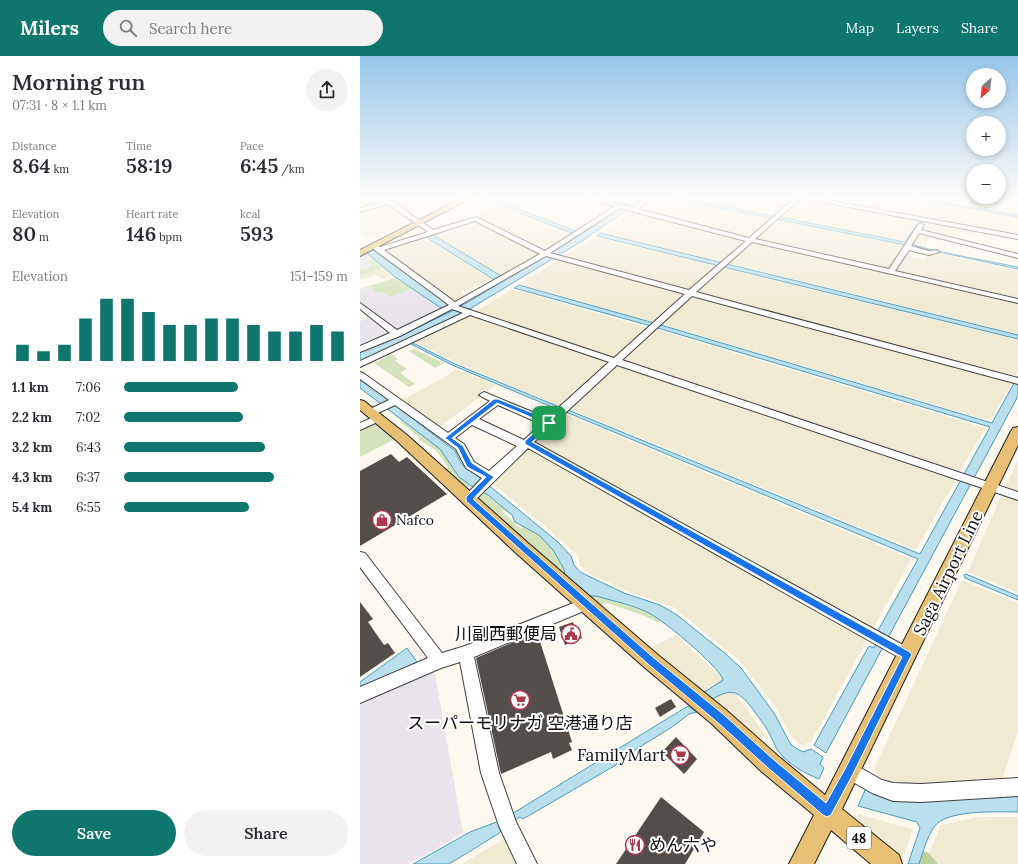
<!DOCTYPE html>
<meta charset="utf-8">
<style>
:root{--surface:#fff;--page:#f2f2f3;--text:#2b2b33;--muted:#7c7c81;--accent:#0f766e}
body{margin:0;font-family:Lora,"Noto Sans JP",serif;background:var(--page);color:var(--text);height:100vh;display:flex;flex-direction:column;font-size:15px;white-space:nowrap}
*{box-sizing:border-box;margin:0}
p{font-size:13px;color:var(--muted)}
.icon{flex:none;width:22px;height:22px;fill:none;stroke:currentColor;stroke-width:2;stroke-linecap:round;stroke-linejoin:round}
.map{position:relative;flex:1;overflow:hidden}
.sheet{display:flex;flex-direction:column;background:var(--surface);width:360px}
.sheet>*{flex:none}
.needle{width:26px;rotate:208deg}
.buttons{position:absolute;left:606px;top:12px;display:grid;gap:8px}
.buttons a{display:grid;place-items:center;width:40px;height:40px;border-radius:50%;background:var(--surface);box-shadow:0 2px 6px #0003;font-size:20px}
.pin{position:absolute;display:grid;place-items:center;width:34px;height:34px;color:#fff;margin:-17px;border-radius:8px;box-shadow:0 2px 6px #0006}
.round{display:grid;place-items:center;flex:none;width:42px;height:42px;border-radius:21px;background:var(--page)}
.headline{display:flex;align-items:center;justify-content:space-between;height:68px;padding:0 12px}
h1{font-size:22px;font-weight:600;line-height:30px}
.figures{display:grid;grid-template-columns:repeat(3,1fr);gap:6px;height:68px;padding:4px 12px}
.figures div{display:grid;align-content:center}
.figures b{font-size:20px;font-weight:600}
.figures small{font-size:11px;font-weight:400}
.figures p{font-size:11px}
.chart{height:112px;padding:8px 12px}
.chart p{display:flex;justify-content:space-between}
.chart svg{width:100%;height:72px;margin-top:4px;stroke:var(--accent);stroke-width:6}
.cta{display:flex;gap:8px;margin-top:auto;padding:8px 12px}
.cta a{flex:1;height:46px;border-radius:24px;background:var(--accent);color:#fff;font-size:16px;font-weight:600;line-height:46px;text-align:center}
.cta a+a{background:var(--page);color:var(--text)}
ul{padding:0 12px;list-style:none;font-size:13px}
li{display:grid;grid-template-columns:64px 48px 1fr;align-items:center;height:30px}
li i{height:10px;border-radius:5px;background:var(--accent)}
header{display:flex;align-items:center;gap:24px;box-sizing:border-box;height:56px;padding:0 20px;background:var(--accent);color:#fff}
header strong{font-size:19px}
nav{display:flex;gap:22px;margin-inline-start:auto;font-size:14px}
.search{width:280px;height:36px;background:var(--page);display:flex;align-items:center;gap:10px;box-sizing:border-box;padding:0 14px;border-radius:22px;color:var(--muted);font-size:15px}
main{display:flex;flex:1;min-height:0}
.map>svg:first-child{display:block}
</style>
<header>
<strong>Milers</strong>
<div class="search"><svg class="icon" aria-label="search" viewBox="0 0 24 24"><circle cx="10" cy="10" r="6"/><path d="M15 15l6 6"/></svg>Search here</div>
<nav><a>Map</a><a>Layers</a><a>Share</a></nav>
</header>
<main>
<section class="sheet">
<div class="headline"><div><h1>Morning run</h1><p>07:31 · 8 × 1.1 km</p></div><a class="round"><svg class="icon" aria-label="share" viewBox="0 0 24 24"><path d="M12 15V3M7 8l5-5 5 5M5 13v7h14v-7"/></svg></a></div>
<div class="figures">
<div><p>Distance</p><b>8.64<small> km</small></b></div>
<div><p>Time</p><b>58:19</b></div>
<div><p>Pace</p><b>6:45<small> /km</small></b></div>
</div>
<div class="figures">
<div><p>Elevation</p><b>80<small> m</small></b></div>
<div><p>Heart rate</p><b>146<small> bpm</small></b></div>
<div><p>kcal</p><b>593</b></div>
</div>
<div class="chart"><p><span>Elevation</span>151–159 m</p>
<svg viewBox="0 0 160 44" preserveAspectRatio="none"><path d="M5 44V34M15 44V38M25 44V34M35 44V18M45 44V6M55 44V6M65 44V14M75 44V22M85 44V22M95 44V18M105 44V18M115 44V22M125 44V26M135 44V26M145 44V22M155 44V26"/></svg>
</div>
<ul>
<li><b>1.1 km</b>7:06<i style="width:51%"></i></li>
<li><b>2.2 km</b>7:02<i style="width:53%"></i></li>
<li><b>3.2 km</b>6:43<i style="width:63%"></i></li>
<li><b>4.3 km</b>6:37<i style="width:67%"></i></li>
<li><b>5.4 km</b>6:55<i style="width:56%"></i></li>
</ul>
<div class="cta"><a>Save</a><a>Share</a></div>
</section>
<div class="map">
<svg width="658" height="808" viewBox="0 0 658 808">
<rect width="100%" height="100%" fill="#fdf9ef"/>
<g fill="#e9e3eb">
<path d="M6,197L14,204L8,206L12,210L0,214V200Z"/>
<path d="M9,230L17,237L21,236L30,241L52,233L84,254L38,276L0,247V233Z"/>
<path d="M12,261L30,274L28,281L3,291L0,288V265Z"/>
<path d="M74,612L103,777L61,802L46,808H0V643Z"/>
</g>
<g fill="#f0ead2">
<path d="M0,141H16L23,142L28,146L0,153Z"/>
<path d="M26,141H90L72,146L79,149L49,158Z"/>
<path d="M230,141H271L259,149Z"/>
<path d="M291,141H302L412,163L389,183L276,153Z"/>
<path d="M319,141H437L415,160Z"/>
<path d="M441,141L560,163L545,185L420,161Z"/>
<path d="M447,141H541L658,161V181Z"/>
<path d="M554,141H658V159Z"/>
<path d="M29,147L50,162L42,165L47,170L6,182L0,174V155Z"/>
<path d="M141,150L214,179L185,196L120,163L121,162L114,158Z"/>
<path d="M273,155L387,185L362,206L241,177Z"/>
<path d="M417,163L546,189L531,213L394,183Z"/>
<path d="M121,166L182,198L144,221L78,181Z"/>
<path d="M565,166L619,176L614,180L595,176L591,180L560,173Z"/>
<path d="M559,176L588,183L586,185L571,182L565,190L551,187Z"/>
<path d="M64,181L131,223L101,236L109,242L96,248L21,194Z"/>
<path d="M236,181L358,210L330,235L203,201Z"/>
<path d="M391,186L658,246V278L368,207Z"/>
<path d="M569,198L575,199L578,198L658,214V242L535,215L544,199L564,203Z"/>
<path d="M200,203L328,237L294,266L160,228Z"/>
<path d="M23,212L31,220L22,223L16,219L0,224V220Z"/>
<path d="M363,212L658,284V315L654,322L335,236Z"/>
<path d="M153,233L288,272L253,304L113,257Z"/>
<path d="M333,239L653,325L630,365L301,268Z"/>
<path d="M107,259L251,307L202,351L99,308L53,285Z"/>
<path d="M295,273L625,372L599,417L260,306Z"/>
<path d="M257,309L597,422L556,494L209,353Z"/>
<path d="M97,313L136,329L78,372L40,345L83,322Z"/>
<path d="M204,357L551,503L512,575L173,387Z"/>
<path d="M169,391L508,582L451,686L441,689L431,680L415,650L380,605L313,551L264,534L232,519L220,509L218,500L179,465L130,426Z"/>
<path d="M658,405V438L644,433Z"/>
<path d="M642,438L658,443V537L608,516Z"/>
<path d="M602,524L658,547V675L642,724L546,729L522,727L514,713Z"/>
<path d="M316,579L359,619L376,639L406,680L400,684L289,593Z"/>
<path d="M497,758L553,773L541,808L503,774Z"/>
<path d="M619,761H658V808H578L569,797L581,769Z"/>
<path d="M148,780L162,808H102Z"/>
</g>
<g fill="#d5e3bd">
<path d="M14,204L23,212L0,220V214L12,210L7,206Z"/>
<path d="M34,222L52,233L30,241L22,236L17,237L9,230Z"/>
<path d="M54,293L84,307L75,312L49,295Z"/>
<path d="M32,298L38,303L35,305L47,313L40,317L55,328L49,331L14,307Z"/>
<path d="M15,365L35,383L0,401V372Z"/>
<path d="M42,365L80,393L99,421L113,431H105L84,414L88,411L76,394L59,384L58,380L41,367Z"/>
<path d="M122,435L152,459L140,453L161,473L162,470L179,479L193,494L204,513L229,540H236L288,556L301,564L299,567L285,560L247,547L236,550L118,443Z"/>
</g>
<path fill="#bbd29e" d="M563,795L569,797L578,808H559Z"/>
<path fill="#e5ecce" d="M139,141H200C173,152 166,157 139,141Z"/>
<g fill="#bae0ee" stroke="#4a9bbc">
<path d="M119,141H128L218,176L214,178Z"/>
<path d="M276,141H286L222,185L103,257L49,284L0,305V296L35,282L92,255L115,242L220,179Z"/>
<path d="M305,141H317L545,186L560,164L562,165L548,187L576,195L658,211V213L546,189Z"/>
<path d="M544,141L658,159V161Z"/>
<path d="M240,177L658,279V283L237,180Z"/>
<path d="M73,179L143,221L136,225L66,181Z"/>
<path d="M13,194L89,248L88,252L84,254L35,221L7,197Z"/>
<path d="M159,229L294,267L632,367L658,320V340L466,697L454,689L509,590L514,592L520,580L516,578L558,503L206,356L208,354L560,498L630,371L291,270L154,232Z"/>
<path d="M51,286L95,308L202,352L199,354L92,309L49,287Z"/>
<path d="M0,322L95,395L102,409L121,423L198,486L211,500L214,509L220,516L264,537L300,549L317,559L367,599L381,612L414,657L431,689L443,696L451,693L463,701L460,708L464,712L459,723C444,717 428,708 418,695C414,689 412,681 408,675C404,668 399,662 394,655C380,636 373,630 351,644L343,637L363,624C360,611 303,564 289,557C273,549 253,545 236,540H230L205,519L204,513L193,494L179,479L155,466L152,459L128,439L113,431L99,421L80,393L0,332Z"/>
<path d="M606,518L658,540V544L605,522L604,519Z"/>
<path d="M47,592L60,610L0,636V626Z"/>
<path d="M328,650L337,656L329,658L312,671L257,705L256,709L163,763L160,761L147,768L138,778L89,808H53L110,776L142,764Z"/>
<path d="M506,732L658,736V756C639,756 586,753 574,771C567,781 563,796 559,808H548L560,772L557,766L498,750Z"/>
</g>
<g fill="#544e4b">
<path d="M31,398L39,406L47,401L87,438L0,490V415Z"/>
<path d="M0,546L13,563L8,566L24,589L28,587L35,597L0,621Z"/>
<path d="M213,566L215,573L219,572L222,582L205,589L199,571Z"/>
<path d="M177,576L212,686L209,687L212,694L193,703L191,696L141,718L116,602Z"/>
<path d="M311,643L316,651L300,661L295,652Z"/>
<path d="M316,681L337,703L324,718L302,696Z"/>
<path d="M301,741L344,776L325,808H256Z"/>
</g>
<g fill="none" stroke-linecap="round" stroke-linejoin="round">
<defs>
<g id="minor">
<path d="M19,141H25L32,145L73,174L116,161L185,195L255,150L224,142L223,141H231L272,151L286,141H292L278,153L389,182L436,141H450L658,179V183L441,142L395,183L529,213L558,169L561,167L564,169L561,174L658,198V202L559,177L551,190L569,195L577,194L580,196L569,199L549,194L535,215L658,243V247L392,186L336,236L658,322V328L332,240L262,304L658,436V444L257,309L174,386L552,594L554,599L552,604L547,606L168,392L113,446L109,447L105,446L103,443L105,440L122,422L106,412L96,393L35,349L16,358H8L7,356L8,354L29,344L0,323V316L3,317L88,377L130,345L119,339L124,336L187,362L249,306L110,259L0,311V305L103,257L92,253L40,280L0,296V290L30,277L0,253V247L37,274L89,249L16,195L11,190L14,188L20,191L68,176L28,148L0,156V152L25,146ZM260,152L270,155L386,185L329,234L190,197ZM115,165L180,198L95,246L24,194ZM186,200L325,238L254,302L98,250ZM138,349L181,368L164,384L119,363ZM112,369L157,390L129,415L114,406L104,388L95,382Z"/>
<path d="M18,359L23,362L22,364L0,374V367Z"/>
<path d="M0,496L5,497L82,597L105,590L226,542L231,544L233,548L231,552L114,601L139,717L156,766L177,808H157L139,770L121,717L100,606L81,612L0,647V631L68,602L0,511Z"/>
<path d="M490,706L522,724L533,727L561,728L658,722V740L561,746L533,745L512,737L484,721L481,715L484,709Z"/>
</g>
<g id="major">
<path d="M104,141H113L0,200V194Z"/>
<path d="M0,344L4,345L47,379L168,487L298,599L366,654L418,700L465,739L651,375L653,372L658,371V389L482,753L539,799L542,808H511L471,774L454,808H429L454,759L402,716L352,668L284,611L156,497L37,385L0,354Z"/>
</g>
</defs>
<use href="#minor" stroke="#404040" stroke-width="2"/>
<use href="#major" stroke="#1e1e1e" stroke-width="2"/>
<use href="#minor" fill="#fff" fill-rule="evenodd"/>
<use href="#major" fill="#e7bf75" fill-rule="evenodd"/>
</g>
<linearGradient id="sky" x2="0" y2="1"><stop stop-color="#95c6ea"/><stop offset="0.56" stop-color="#fefcf8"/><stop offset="1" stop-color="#fefcf8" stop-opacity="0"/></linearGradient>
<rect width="658" height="254" fill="url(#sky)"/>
<path fill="#1a73e8" stroke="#fff" fill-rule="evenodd" d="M134,343H138L192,365V368L172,386L550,596L552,599L550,602L493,718L471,759L467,761L463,759L407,711L356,665L288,608L106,445V441L126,421L107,411L98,392L85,382ZM137,347L185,367L165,385V388L542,601L486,711L466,747L414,704L363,658L294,602L113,443L134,421L112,407L103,390L92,382Z"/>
<defs>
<symbol id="shop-ring" viewBox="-11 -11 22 22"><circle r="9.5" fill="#fff" stroke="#ab3749" stroke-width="1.5"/><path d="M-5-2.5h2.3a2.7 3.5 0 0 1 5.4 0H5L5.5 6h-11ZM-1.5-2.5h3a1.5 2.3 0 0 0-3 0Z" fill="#ab3749"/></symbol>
<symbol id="civic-ring" viewBox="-11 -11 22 22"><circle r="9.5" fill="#fff" stroke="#ab3749" stroke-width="1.5"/><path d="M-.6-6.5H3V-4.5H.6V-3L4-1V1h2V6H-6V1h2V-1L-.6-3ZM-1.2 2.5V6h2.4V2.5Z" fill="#ab3749"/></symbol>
<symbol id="supermarket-ring" viewBox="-11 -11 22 22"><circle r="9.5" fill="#fff" stroke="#ab3749" stroke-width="1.5"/><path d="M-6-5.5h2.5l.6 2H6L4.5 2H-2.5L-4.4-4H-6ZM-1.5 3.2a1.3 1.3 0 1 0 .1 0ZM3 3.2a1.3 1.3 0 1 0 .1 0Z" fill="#ab3749"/></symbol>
<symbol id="restaurant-ring" viewBox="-11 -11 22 22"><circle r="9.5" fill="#fff" stroke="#ab3749" stroke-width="1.5"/><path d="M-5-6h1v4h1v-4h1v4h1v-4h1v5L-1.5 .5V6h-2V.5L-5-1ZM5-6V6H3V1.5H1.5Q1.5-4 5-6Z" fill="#ab3749"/></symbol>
</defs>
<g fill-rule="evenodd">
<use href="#shop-ring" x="11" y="453" width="22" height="22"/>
<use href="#civic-ring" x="200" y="567" width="22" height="22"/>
<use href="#supermarket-ring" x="149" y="633" width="22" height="22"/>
<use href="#supermarket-ring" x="309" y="688" width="22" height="22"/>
<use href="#restaurant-ring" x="264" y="778" width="22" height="22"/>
</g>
<g text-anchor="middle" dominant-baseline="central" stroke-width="4" stroke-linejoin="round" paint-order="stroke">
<rect fill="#fff" stroke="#565656" stroke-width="1" x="487" y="771" width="24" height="22" rx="3"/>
<g font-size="13" font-weight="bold" fill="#0d0d0d">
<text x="499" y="782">48</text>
</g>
<g font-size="14" fill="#0d0d0d" stroke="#fff" text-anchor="start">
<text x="36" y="464">Nafco</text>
</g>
<g font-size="17" fill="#0d0d0d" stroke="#fff">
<text transform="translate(588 517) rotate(-64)">Saga Airport Line</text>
</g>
<g font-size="17" fill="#0d0d0d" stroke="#fff" text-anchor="end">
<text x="197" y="578">川副西郵便局</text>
<text x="160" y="667" text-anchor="middle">スーパーモリナガ 空港通り店</text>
<text x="306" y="699">FamilyMart</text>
<text x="289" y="789" text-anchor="start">めん六や</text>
</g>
</g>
</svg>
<div class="buttons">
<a><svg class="needle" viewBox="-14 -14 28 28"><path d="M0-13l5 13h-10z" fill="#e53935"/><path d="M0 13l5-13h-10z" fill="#7c7c81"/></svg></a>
<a>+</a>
<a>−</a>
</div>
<div class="pin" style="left:189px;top:367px;background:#1e9e55"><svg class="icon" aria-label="arrive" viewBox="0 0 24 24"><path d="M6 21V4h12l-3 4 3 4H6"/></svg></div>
</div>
</main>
